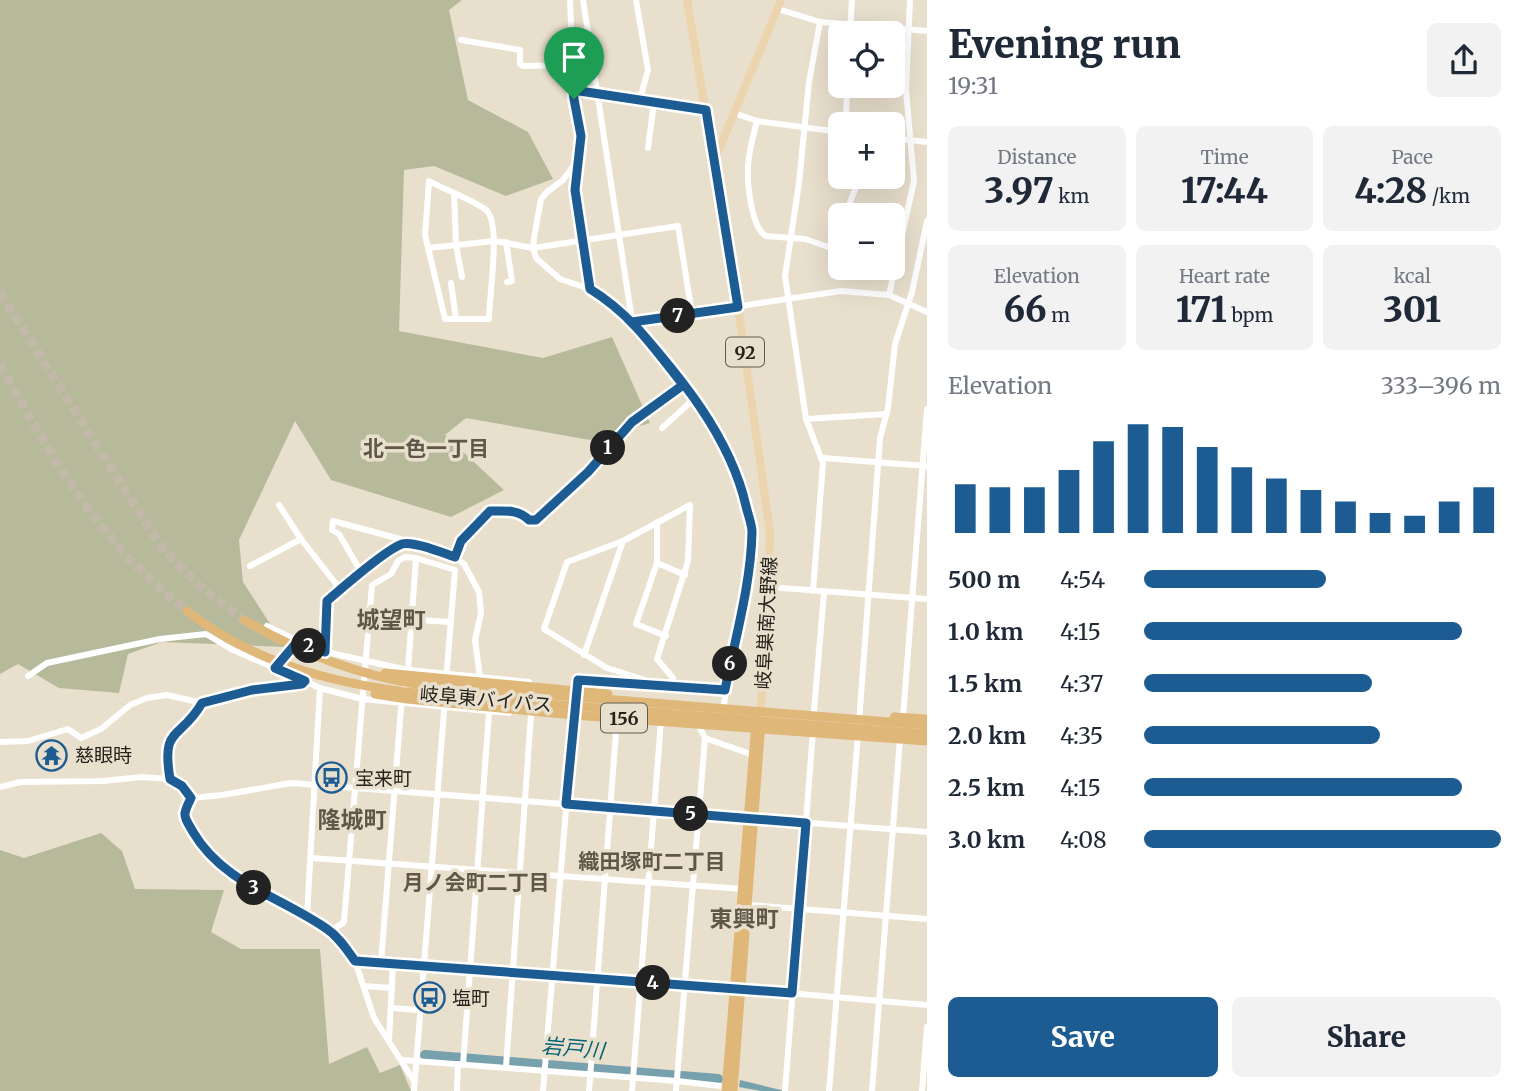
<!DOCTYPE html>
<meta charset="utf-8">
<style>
:root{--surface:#fff;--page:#f2f2f3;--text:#1f2937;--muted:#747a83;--accent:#1d5c92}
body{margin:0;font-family:Merriweather,"Noto Sans JP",serif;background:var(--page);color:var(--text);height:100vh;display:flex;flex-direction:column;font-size:26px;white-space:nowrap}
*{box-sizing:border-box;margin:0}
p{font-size:23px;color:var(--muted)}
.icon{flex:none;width:38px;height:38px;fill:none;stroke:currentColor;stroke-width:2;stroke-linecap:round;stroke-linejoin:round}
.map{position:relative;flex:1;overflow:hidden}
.details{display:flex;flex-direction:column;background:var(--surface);width:595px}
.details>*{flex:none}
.tools{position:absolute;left:828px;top:21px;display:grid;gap:14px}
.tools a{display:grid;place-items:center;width:77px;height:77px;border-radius:10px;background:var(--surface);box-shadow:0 7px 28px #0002;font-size:35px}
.pin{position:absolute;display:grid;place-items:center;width:60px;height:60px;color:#fff;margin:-72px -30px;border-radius:50% 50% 50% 0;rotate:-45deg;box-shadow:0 0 7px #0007}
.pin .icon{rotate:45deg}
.km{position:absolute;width:35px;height:35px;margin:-18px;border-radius:50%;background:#222;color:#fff;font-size:19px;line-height:35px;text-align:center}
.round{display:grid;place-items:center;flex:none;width:74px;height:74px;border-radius:10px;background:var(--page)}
.overview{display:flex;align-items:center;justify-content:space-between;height:119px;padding:0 21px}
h1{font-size:38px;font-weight:800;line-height:52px}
.figures{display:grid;grid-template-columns:repeat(3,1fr);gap:10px;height:119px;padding:7px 21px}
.figures div{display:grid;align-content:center;border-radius:10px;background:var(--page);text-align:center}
.figures b{font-size:35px;font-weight:800}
.figures small{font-size:19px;font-weight:400}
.figures p{font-size:19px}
.chart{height:196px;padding:14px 21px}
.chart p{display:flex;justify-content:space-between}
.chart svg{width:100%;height:126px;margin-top:7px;stroke:var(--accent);stroke-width:6}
.action{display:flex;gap:14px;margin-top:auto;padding:14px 21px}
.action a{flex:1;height:80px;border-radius:10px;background:var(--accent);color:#fff;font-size:28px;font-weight:800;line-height:80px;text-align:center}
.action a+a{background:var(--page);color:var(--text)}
ul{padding:0 21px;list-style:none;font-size:23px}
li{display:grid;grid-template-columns:112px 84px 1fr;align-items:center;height:52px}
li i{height:18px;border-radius:9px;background:var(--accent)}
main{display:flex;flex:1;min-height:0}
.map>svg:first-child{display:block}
</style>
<main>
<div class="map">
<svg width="927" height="1091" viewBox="0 0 927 1091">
<rect width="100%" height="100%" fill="#e9dfcd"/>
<g fill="#b6ba9b">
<path d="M0,0H462L449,10L468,100L528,132L553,179L506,196L434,166L404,170L399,331L543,358L612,337L650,423L590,440L466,418L445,435L504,490L451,517L331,480L295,421L239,540L243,582L285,647L162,642L128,654L119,693L59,688L18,664L0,674Z"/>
<path d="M101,833L122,851L135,889L224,890L211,932L241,949H320L329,1064L367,1047L380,1073L400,1065L411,1091H0V850L24,858Z"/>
</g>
<path fill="#77a1ac" d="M740,1080L785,1091H761L739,1087Z"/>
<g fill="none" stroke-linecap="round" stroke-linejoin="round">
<path stroke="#77a1ac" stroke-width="10" d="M425,1055L718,1079"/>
<g stroke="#c2b9a9" stroke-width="9" stroke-dasharray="9 4.5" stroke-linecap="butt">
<path d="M0,293L160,545L198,585L244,620"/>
<path d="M0,365C35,426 70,491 117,545C138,570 163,590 187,611"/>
</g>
<g stroke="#fff" stroke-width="6">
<path d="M570,0L574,99L581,136L575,190L590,289"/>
<path d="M583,0L632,320"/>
<path d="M636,0L648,70L640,99"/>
<path d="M778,9L820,22L927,31"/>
<path d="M850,33L852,0"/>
<path d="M461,40L520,50V64L523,66L573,65"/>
<path d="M574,90L706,110"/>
<path d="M734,113L757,121L840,132"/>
<path d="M757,121C753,136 749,151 748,166C747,182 751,228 766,236L805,239L840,251"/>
<path d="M846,124L847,86"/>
<path d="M892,138L927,142"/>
<path d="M648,148L654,102"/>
<path d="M579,158L563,180L547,192L541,199L534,238L533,248L536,258L560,279L590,289L613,303L632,322L694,399L726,450L742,484L752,529L748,582L742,603L724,704"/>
<path d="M844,177L846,181L856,187L845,215"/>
<path d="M429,181C441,188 480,203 487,211C501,225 489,297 489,319H445L425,235Z"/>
<path d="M454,194L456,245L462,277"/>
<path d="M506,242L512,281L507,282"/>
<path d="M428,248L495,241L533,248L678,226L692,314"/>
<path d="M831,248L840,227"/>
<path d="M451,283L456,319"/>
<path d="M889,295L914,181L906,90L910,0"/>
<path d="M632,322L841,291L889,295L927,312"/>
<path d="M806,419L887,414"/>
<path d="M662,428L694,399"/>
<path d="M823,458L927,466"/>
<path d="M279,505L301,539L340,589"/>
<path d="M657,522V563L636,624L666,636"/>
<path d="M455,557L461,541L490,511C505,511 518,509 529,520C551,520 612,442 630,424C646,408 665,397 683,385"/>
<path d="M657,563L685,575"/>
<path d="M250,566L301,539"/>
<path d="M361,572L339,534L332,530L333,521L400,539L403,544"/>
<path d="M769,587L927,599"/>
<path d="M813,591L823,463L806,419L785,276L799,183L809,82L820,22"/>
<path d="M369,617L451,622"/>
<path d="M267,626L317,650L408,670L529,682"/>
<path d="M325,652L327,601L361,572L400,545L412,544L455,557L464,564L479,592L481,613L475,640L481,685"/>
<path d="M584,655L623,541"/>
<path d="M278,664L294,645"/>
<path d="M28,676L47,663L160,639L206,634L231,649L320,688L362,699L509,713"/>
<path d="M649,684L642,679L607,668L544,629L567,562L623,541L690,505L688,561L657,659L673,678L669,687"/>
<path d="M575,694L576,682L580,679L725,690"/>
<path d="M814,711L824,592"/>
<path d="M903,717L927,409"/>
<path d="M859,723L880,438L888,408L895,344L912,292L927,221"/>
<path d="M698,724L705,738L753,755"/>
<path d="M0,742L28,741L68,729L81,738L101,729L130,705L147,698L167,695L202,703L252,690L302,684L305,681"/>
<path d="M170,779C161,724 181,741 202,703"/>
<path d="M0,787L20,782L103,781L142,777L170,779L182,786L191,798"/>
<path d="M191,798L222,795L291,783L927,832"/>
<path d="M191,798L186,810L187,821L199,842L225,869L246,884L307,916L331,931L346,948L355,961L374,1018L414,1081"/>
<path d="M311,858L743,889"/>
<path d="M749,905L927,919"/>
<path d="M307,916L320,688"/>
<path d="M331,931L344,922L372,585L391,574L398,561L405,557L416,558L455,570L446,681"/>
<path d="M355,961L742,989L927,1005"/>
<path d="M381,963L401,708L408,670L416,558"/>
<path d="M364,986L392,988"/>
<path d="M391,1008L420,1010"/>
<path d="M389,1040L393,964"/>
<path d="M402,1060L677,1081L721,1086L728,1090"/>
<path d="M463,1065L489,712L487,705"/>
<path d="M506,1067L531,715"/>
<path d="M414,1091L445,699"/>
<path d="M457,1091L458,1064"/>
<path d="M543,1091L574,711"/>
<path d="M589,1091L617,718"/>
<path d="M632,1091L661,721"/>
<path d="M676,1091L705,738"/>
<path d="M785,1091L813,731"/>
<path d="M829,1091L858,734"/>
<path d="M872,1091L900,739"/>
<path d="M922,1091L927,1027"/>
</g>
<g stroke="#ecd4ae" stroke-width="8">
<path d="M687,0L738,307L770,532L769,587L761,707"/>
<path d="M715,159L781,0"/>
</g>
<g stroke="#dfb778" stroke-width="9">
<path d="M187,611C258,667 347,687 435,695L927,734"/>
<path d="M244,620C298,652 354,674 416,684L927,725"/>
<path d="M385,673L608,694"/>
<path d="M375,694L407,699L573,715L927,741"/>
<path d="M894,717L927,719"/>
<path d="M726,1091L756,723"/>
<path d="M733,1091L761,722"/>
</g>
</g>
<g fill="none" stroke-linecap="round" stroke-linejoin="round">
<defs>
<path id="route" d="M574,99L581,136L575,190L590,289C631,314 654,348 683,385L632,422L588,472L536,520H529C518,509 505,511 490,511L461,541L455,557C443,553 414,541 402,544C385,550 342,588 327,601L325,652L298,641L275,668L305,681L302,684L252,690L202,703C180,741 161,725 170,779L182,786L191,798C189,802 186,808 185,813C184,819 190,826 193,832C223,883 281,897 327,929C339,937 347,950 355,961L792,993L806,823L566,804L578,680L725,690C735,639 751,584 752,532C752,524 748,515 746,506C730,436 679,375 632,322L738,307L706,110L573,90L574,99"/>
</defs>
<use href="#route" stroke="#fff" stroke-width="14"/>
<use href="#route" stroke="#1d5c92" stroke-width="9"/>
</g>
<defs>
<symbol id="temple-ring" viewBox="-11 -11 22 22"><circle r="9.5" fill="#e9dfcd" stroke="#1d5c92" stroke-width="1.5"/><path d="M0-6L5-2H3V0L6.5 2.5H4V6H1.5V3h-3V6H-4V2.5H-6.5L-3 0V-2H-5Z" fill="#1d5c92"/></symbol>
<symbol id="bus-ring" viewBox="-11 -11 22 22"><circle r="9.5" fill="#e9dfcd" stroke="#1d5c92" stroke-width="1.5"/><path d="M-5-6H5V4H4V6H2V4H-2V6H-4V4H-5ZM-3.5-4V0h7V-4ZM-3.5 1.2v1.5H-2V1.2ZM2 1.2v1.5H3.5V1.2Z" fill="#1d5c92"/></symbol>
</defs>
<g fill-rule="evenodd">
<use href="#temple-ring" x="34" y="738" width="35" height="35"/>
<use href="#bus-ring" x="314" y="760" width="35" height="35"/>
<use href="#bus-ring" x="412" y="980" width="35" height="35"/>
</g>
<g text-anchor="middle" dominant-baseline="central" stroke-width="7" stroke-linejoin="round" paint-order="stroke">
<g fill="#e9dfcd" stroke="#605b50" stroke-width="2">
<rect x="726" y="337.5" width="38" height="29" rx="5"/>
<rect x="601" y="703.5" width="46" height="29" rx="5"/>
</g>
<g font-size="18" font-weight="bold" fill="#25221b">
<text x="745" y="352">92</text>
<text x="624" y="718">156</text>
</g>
<g font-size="19" fill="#25221b" stroke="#e9dfcd">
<text transform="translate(766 623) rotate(-87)">岐阜巣南大野線</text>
<text transform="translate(486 699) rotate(5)">岐阜東バイパス</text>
</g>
<g font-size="19" fill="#25221b" stroke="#e9dfcd" text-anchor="start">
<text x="75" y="755">慈眼時</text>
<text x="355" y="778">宝来町</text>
<text x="452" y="998">塩町</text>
</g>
<g font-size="21" font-weight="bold" fill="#605748" stroke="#e9dfcd">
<text x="426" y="448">北一色一丁目</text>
<text x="652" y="861">織田塚町二丁目</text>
<text x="476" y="882">月ノ会町二丁目</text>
</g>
<g font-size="21" font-style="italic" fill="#086272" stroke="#e9dfcd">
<text transform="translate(573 1048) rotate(5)">岩戸川</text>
</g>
<g font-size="23" font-weight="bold" fill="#605748" stroke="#e9dfcd">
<text x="391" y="619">城望町</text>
<text x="352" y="819">隆城町</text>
<text x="744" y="918">東興町</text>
</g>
</g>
</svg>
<div class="tools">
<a><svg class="icon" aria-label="locate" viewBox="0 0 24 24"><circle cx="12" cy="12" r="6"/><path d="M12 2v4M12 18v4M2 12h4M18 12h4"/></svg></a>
<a>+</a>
<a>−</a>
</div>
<div class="pin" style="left:574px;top:99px;background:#1e9e55"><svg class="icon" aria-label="arrive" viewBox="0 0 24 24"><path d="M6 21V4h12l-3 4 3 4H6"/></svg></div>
<b class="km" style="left:608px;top:448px">1</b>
<b class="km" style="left:309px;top:646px">2</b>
<b class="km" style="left:254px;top:888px">3</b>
<b class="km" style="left:653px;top:983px">4</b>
<b class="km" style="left:691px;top:814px">5</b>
<b class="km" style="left:730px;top:664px">6</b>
<b class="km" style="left:678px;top:316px">7</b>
</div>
<section class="details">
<div class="overview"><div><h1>Evening run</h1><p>19:31</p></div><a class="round"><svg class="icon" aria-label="share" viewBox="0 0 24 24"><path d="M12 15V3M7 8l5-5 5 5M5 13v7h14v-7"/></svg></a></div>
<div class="figures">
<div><p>Distance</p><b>3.97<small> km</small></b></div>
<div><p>Time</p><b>17:44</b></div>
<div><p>Pace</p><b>4:28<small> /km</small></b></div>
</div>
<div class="figures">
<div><p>Elevation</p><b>66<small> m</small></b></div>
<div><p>Heart rate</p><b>171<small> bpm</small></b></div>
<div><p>kcal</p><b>301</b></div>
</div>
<div class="chart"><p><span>Elevation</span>333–396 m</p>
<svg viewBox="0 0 160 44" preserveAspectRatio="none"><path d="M5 44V27M15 44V28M25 44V28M35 44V22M45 44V12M55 44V6M65 44V7M75 44V14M85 44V21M95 44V25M105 44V29M115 44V33M125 44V37M135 44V38M145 44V33M155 44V28"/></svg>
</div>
<ul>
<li><b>500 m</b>4:54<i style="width:51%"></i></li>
<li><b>1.0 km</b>4:15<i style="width:89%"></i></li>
<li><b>1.5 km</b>4:37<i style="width:64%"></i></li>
<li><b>2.0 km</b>4:35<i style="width:66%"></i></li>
<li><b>2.5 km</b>4:15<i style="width:89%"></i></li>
<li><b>3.0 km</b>4:08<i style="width:100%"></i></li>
</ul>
<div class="action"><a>Save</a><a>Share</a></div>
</section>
</main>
